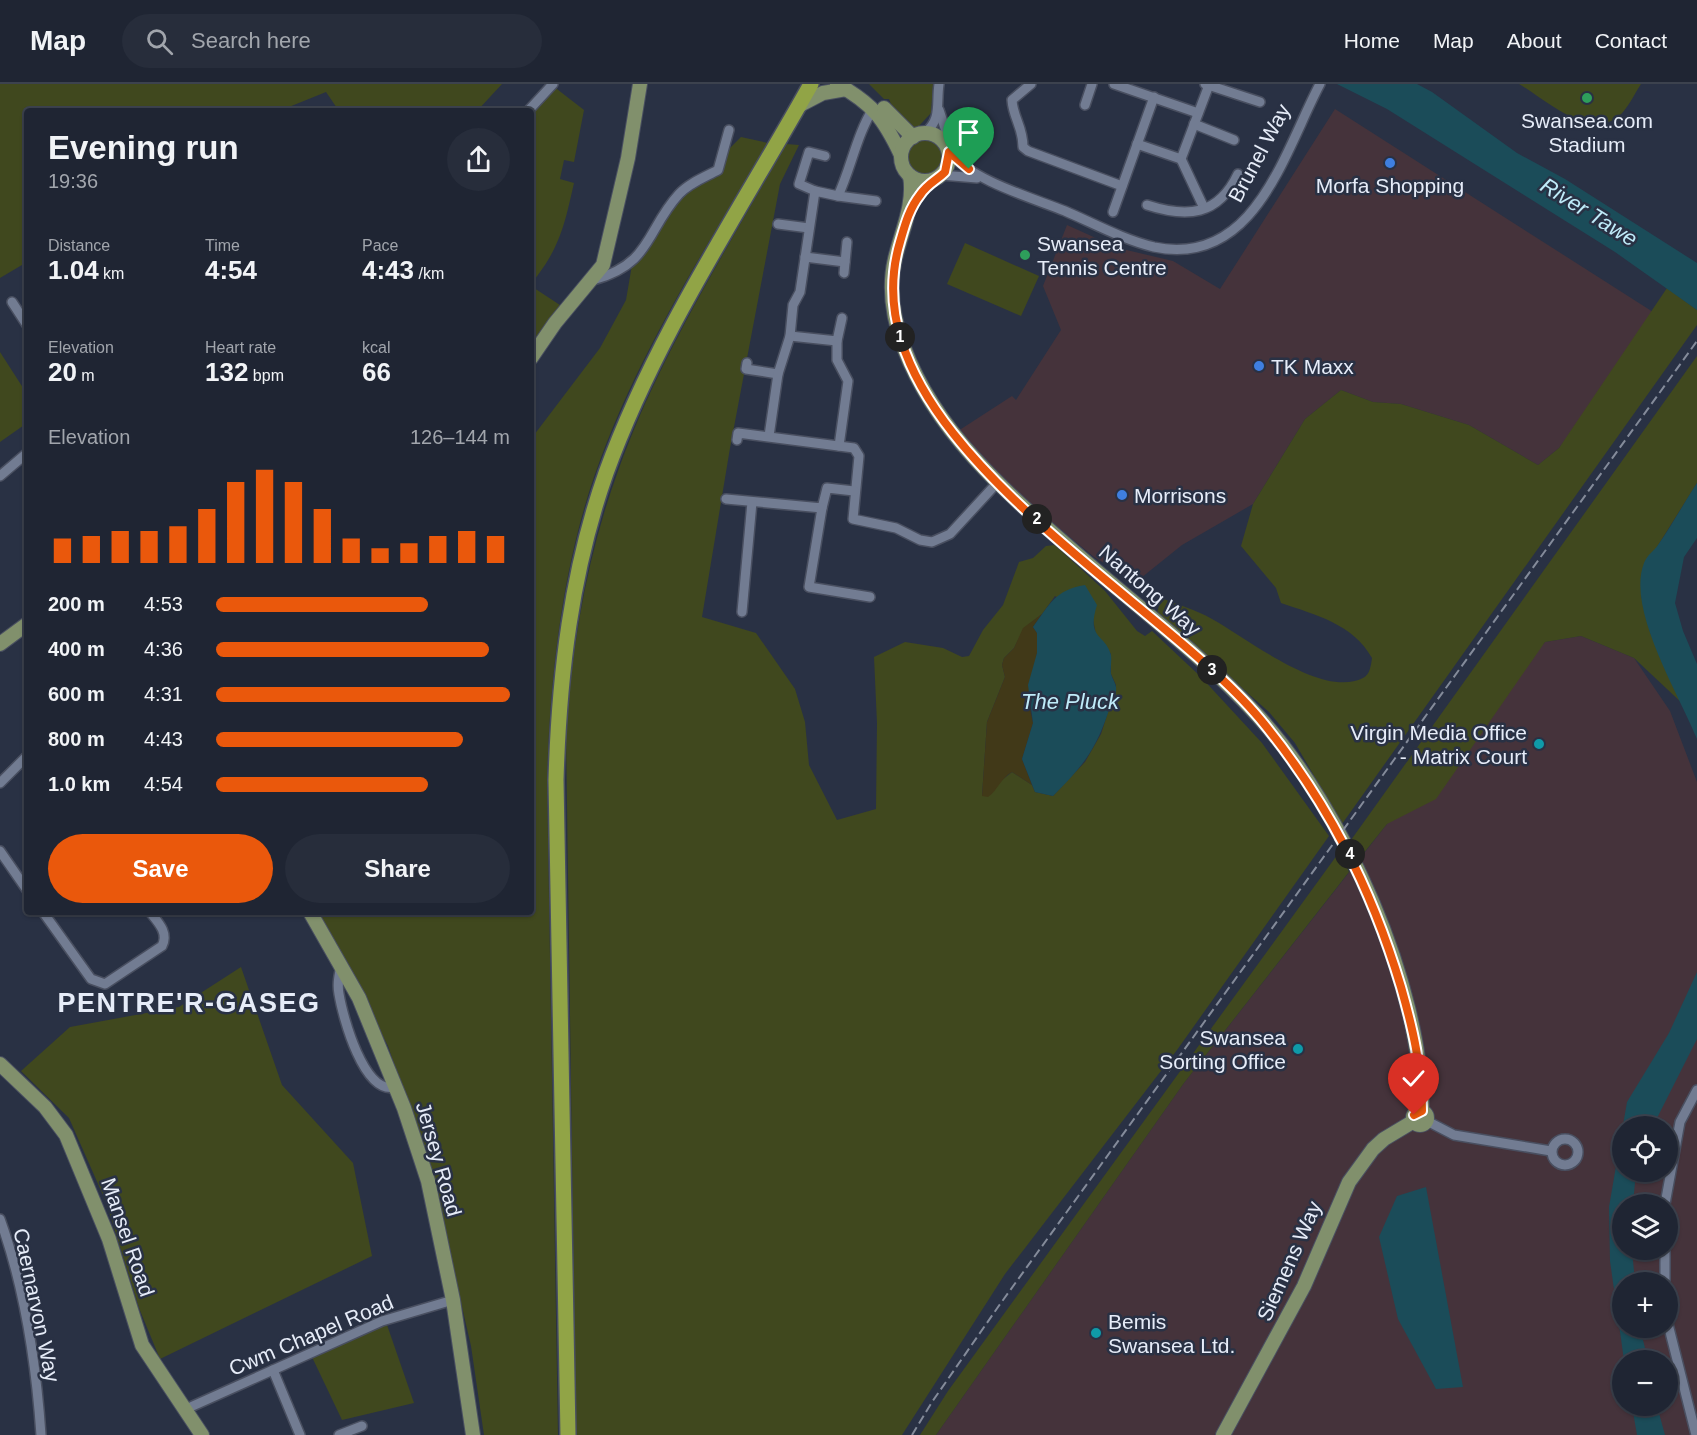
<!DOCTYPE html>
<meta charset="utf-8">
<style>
:root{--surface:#1f2533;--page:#272d3b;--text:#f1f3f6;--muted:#a1a5ac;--line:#3c424e;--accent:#ea580c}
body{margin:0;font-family:Helvetica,sans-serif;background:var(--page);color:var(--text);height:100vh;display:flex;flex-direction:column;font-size:22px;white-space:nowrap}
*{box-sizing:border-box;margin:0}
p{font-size:20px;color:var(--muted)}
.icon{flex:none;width:33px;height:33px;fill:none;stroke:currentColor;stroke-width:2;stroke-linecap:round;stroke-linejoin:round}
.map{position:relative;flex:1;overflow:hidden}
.side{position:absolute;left:24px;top:24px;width:510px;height:807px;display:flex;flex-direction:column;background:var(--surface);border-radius:6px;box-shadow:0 2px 4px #0004,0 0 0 2px var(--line)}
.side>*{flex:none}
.buttons{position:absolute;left:1612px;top:1032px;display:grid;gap:12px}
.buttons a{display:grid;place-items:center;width:66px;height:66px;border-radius:50%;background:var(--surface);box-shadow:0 2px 4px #0004,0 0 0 2px var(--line);font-size:30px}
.pin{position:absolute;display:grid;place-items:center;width:51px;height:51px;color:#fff;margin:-62px -26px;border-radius:50% 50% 50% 0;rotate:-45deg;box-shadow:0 0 6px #0007}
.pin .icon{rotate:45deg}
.km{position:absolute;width:30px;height:30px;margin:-15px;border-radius:50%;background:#222;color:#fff;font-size:16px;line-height:30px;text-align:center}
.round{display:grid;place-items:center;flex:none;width:63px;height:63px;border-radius:32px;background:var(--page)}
.overview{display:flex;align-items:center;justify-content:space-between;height:102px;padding:0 24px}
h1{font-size:33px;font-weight:700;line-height:45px}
.metrics{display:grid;grid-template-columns:repeat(3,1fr);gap:9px;height:102px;padding:6px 24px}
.metrics div{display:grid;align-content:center}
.metrics b{font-size:26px;font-weight:700}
.metrics small{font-size:16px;font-weight:400}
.metrics p{font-size:16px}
.chart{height:168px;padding:12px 24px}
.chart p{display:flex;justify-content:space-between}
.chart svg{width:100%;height:108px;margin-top:6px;stroke:var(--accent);stroke-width:6}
.action{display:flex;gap:12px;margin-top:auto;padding:12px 24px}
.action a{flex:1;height:69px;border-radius:36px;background:var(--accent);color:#fff;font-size:24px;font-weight:700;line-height:69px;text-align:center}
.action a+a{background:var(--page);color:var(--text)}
ul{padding:0 24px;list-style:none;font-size:20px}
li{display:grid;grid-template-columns:96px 72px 1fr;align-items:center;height:45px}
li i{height:15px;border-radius:8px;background:var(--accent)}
header{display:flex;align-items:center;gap:36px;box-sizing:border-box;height:84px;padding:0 30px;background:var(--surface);border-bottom:2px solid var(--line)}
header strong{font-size:28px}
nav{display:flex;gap:33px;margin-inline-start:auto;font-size:21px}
.search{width:420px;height:54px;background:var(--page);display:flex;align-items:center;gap:15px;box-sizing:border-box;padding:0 21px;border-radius:33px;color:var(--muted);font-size:22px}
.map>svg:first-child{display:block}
</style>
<header>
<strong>Map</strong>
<div class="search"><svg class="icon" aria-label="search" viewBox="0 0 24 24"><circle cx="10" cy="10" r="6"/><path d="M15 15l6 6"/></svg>Search here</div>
<nav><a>Home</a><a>Map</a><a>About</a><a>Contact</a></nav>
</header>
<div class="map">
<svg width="1697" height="1351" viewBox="0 0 1697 1351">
<rect width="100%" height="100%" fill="#293144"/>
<g fill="#45333b" fill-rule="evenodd">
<path d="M1335,25L1653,228L1598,314L1559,364L1538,381L1469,341L1401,320L1373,318L1341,306L1305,335L1253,420L1182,461L1136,498L1094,473L1054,440L996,390L958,347L1012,312L1016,316L1061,246L1043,202L1067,141L1118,164L1173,177L1220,205Z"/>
<path d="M1581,552L1634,574L1670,627L1697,698V1351H936L1184,999L1387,740L1545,558ZM1623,1042H1668V1088H1623ZM1623,1120H1668V1166H1623ZM1623,1198H1668V1244H1623ZM1623,1276H1668V1322H1623Z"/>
</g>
<g fill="#40481e" fill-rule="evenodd">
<path d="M0,0H502L477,27H339L326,8L279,27H27V178L0,194Z"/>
<path d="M869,0H933L931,29L917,44L909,45L894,28L889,15H884Z"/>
<path d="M1519,0H1641C1635,9 1630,20 1623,28C1594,61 1546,16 1519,0Z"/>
<path d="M553,2L584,26L574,78L564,76L560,95L574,99C564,143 560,164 531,200V27Z"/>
<path d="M741,53L768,59C699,175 622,294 584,425C559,513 550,603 547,695L558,1351H484L471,1262L432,1092L388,962L318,828H531V355L600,264L626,216L633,175L677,112L718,86L723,71Z"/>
<circle cx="925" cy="73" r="19"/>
<path d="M786,60L799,61L780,100L730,364L702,533L756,549L795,605L805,638L809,681L837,736L876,725L877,639L874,573L905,558L943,564L962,573L969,572L983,546L1003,521L1019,478L1033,474L1046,462L1055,461L1105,507L1137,547L1145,552L1152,547L1201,593L1262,659L1329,752L1177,966L1005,1190L902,1351H576L566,650C572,560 587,472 618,387C659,272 726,167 786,60ZM1055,512L1093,535L1096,551L1111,570V590L1116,601L1114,619L1108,628L1101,650L1085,678L1053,712L1035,708L1032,701L1012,688L982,712L987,638L1005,593L1002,581L1004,574L1014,564L1024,544L1042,530Z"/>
<path d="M965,159L1039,192L1021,232L947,200Z"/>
<path d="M531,202L563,223L531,267Z"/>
<path d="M1667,204L1697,226V241L1342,740L1295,659L1269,628L1157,529L1161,514C1178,521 1197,526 1212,535C1247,554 1322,615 1363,594C1370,591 1371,581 1372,574C1353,540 1316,531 1281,519L1276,504L1241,462L1253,420L1305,335L1341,306L1373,318L1401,320L1469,341L1538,381L1559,364Z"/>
<path d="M0,268L27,310V339L0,358Z"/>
<path d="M1697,272V399L1657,463L1641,511L1650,548L1684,621L1634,574L1581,552L1545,558L1436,715L1387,740L1359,775L1351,756Z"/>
<path d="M1340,767L1349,788L1184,999L936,1351H920L948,1307Z"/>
<path d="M241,883L282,1001L353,1079L372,1172L160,1275L139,1224L106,1118L69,1034L21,987L70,943L179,923Z"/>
<path d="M386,1238L414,1319L342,1336L312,1273Z"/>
</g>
<path fill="#413918" d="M1042,530L1033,543L1037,549V569L1029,620L1033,639L1022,675L1032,701L1012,688C1000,695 998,706 988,713L982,712L987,638L1005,593L1002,581L1004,574L1014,564L1023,544Z"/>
<g fill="#1b4c59">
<path d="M1337,0H1417L1432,8L1517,69L1565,95L1697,179V226L1615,168L1387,25Z"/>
<path d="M1697,399V454L1684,473L1675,519L1683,547L1697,580V655C1679,610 1626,525 1644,479C1647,471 1654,467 1658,461C1672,441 1684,419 1697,399Z"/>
<path d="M1085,501L1097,521C1086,556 1105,549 1111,571C1112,577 1110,584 1111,590C1112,594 1115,598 1116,603C1117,614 1111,620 1108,629C1095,667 1082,683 1053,712L1035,708L1022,675L1033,639L1028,601L1037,569V549L1033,543C1050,520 1055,506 1085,501Z"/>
<path d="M1697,888V955L1653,1042H1623V1088H1636L1633,1120H1623V1166H1632L1635,1198H1623V1244H1640L1648,1276H1624L1610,1177L1609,1123L1627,1018L1669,949Z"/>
<path d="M1426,1103L1463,1303L1436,1305L1398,1235L1379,1153L1397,1112Z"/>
<path d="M1632,1322H1657L1665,1351H1637Z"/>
</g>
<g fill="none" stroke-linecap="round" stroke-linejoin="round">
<defs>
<g id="street">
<path d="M1031,0L1012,16C1013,34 1023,42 1023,63L1028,67L1122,102"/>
<path d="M1114,0L1198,29"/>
<path d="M1205,0L1260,18"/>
<path d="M1085,21L1092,0"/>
<path d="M939,26L946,47V62"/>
<path d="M528,27L553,0"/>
<path d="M1194,40L1234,56"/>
<path d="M925,49C942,35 936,20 939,0"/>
<path d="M1137,60L1181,75"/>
<path d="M949,68C973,97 1030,113 1065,127C1093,139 1124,156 1154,163C1255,184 1284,68 1320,0"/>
<path d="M1181,75L1209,1"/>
<path d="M1181,75L1204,124"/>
<path d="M941,91L977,94"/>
<path d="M815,107L799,100L809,68L825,72"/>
<path d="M838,112L876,117"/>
<path d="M1147,121C1187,134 1218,132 1238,90"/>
<path d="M1113,128L1154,13"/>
<path d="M778,140L809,144"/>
<path d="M805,173L845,178"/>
<path d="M844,189L847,158"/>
<path d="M593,196C652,180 646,146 679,110C689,99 705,93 718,86L729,46"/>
<path d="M12,218L27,241"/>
<path d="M790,252L837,257L842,234"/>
<path d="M837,257V276L848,297L839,362"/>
<path d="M747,279L746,285L778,290"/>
<path d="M769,352L778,290L790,252L793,221L800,208L815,107L838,112C851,84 857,50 873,25"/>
<path d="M737,356L738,349L854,364L859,372L853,435L896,444L920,456L932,458L950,450L997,399"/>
<path d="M0,392L27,369"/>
<path d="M726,415L822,424L827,404L854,407"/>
<path d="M822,424L809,503L870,513"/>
<path d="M742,528L752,418"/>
<path d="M0,699L27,672"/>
<path d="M0,767L27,806"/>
<path d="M43,828L91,895L105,900L162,862C169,849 158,838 150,828"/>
<path d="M341,882C339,891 337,900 339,910C343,934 364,1011 395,1003"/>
<path d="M1427,1037L1454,1051L1551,1067"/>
<circle cx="1565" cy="1068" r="13"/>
<path d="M1665,1120L1680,1038L1697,1006"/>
<path d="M0,1135C25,1204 36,1278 41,1351"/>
<path d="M1665,1198V1166"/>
<path d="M1668,1240L1696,1351"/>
<path d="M273,1286L300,1351"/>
<path d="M186,1325L382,1237L453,1216"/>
<path d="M339,1351L362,1342"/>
</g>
<g id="secondary">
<path d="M837,0C873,20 884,35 901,71"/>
<path d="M800,21L823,9L846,5"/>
<path d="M884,24L913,53"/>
<circle cx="925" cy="73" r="24"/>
<path d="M910,92C915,121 901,148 895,175C888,205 893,235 904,264C938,354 1014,415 1085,477C1143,527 1206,575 1258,632C1343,725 1422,900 1422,1027"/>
<path d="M531,274L555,239L603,181L628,74L640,0"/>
<path d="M0,560L27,540"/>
<path d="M310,828L359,914L404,1024L428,1097L453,1216L473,1351"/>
<path d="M0,980L45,1023L66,1051L109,1155L142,1261L202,1351"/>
<circle cx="1420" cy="1034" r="7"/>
<path d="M1223,1351L1304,1202L1349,1098L1373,1065L1384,1055L1414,1037"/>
</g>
<path id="primary" d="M568,1351L556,696C559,592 571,488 606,389C656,251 740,127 811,0"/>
</defs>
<use href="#street" stroke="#494f60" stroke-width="12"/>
<use href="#secondary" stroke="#494f60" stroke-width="16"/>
<use href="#primary" stroke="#494f60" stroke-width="18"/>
<use href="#street" stroke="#727c92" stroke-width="9"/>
<use href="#secondary" stroke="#81906c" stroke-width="14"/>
<use href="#primary" stroke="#91a446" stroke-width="15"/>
<path stroke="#848b9a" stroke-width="2" stroke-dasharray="9 4.5" stroke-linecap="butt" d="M912,1351L932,1318L998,1223L1697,257"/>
</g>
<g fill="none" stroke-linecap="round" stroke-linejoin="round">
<defs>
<path id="route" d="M969,85L949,68L945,88C937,96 927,100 920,111C909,125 905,141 900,158C843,349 1157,510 1260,635C1327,716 1371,803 1401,903C1413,945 1422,984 1422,1027L1414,1031"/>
</defs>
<use href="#route" stroke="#fff" stroke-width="12"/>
<use href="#route" stroke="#ea580c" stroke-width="8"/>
</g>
<g fill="#2e9e5b" stroke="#293144" stroke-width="2">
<circle cx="1587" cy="14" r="6"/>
<circle cx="1025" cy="171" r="6"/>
</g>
<g fill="#3f7fe0" stroke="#293144" stroke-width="2">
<circle cx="1390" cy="79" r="6"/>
<circle cx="1259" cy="282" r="6"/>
<circle cx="1122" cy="411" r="6"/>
</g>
<g fill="#0f9aa8" stroke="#293144" stroke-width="2">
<circle cx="1539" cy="660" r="6"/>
<circle cx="1298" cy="965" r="6"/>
<circle cx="1096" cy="1249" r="6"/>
</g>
<g text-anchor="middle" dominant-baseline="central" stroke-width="5" stroke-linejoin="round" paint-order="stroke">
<g font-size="21" fill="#e6ecf8" stroke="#293144" text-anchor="start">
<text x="1587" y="36" text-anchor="middle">Swansea.com<tspan x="1587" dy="24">Stadium</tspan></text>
<text x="1390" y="101" text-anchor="middle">Morfa Shopping</text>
<text x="1037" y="159">Swansea<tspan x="1037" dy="24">Tennis Centre</tspan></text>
<text x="1271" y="282">TK Maxx</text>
<text x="1134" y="411">Morrisons</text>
<text x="1527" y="648" text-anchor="end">Virgin Media Office<tspan x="1527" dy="24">- Matrix Court</tspan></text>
<text x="1286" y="953" text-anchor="end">Swansea<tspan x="1286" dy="24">Sorting Office</tspan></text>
<text x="1108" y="1237">Bemis<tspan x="1108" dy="24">Swansea Ltd.</tspan></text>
</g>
<g font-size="21" fill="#e6ecf8" stroke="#293144">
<text transform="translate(1259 69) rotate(-62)">Brunel Way</text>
<text transform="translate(1150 506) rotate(41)">Nantong Way</text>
<text transform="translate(439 1075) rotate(74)">Jersey Road</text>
<text transform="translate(128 1153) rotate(71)">Mansel Road</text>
<text transform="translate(1289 1177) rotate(-66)">Siemens Way</text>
<text transform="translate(37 1221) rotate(78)">Caernarvon Way</text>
<text transform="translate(311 1251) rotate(-23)">Cwm Chapel Road</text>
</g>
<g font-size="22" font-style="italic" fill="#bfebf9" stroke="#293144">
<text transform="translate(1589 128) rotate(32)">River Tawe</text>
<text x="1070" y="617">The Pluck</text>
</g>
<g font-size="27" font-weight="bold" letter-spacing="1.5" fill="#e6ecf8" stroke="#293144">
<text x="189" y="919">PENTRE'R-GASEG</text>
</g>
</g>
</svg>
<div class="buttons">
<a><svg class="icon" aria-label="locate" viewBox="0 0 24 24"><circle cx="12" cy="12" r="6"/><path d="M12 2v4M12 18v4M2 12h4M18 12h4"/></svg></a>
<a><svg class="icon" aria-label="layers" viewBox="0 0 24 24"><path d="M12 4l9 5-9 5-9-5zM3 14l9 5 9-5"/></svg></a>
<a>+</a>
<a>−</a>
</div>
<div class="pin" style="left:969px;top:85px;background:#1e9e55"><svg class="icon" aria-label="arrive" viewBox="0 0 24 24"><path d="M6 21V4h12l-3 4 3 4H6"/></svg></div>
<div class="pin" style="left:1414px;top:1031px;background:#d93025"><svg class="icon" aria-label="check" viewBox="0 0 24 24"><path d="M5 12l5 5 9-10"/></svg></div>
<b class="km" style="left:900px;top:253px">1</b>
<b class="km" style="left:1037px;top:435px">2</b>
<b class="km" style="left:1212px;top:586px">3</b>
<b class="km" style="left:1350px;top:770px">4</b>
<section class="side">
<div class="overview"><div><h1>Evening run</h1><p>19:36</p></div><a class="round"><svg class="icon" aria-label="share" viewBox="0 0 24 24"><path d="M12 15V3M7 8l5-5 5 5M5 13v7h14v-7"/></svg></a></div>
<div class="metrics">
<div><p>Distance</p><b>1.04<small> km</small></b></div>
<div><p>Time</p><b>4:54</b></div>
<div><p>Pace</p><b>4:43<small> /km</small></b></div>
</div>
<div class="metrics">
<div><p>Elevation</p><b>20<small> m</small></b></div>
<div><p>Heart rate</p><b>132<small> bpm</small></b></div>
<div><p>kcal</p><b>66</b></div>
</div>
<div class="chart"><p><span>Elevation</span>126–144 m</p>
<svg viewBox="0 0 160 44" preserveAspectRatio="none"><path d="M5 44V34M15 44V33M25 44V31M35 44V31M45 44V29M55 44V22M65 44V11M75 44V6M85 44V11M95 44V22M105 44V34M115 44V38M125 44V36M135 44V33M145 44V31M155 44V33"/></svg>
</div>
<ul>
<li><b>200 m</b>4:53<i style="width:72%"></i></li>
<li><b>400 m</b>4:36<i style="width:93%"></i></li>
<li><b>600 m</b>4:31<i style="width:100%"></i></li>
<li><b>800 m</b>4:43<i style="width:84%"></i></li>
<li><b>1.0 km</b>4:54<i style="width:72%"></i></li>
</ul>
<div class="action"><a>Save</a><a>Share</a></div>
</section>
</div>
